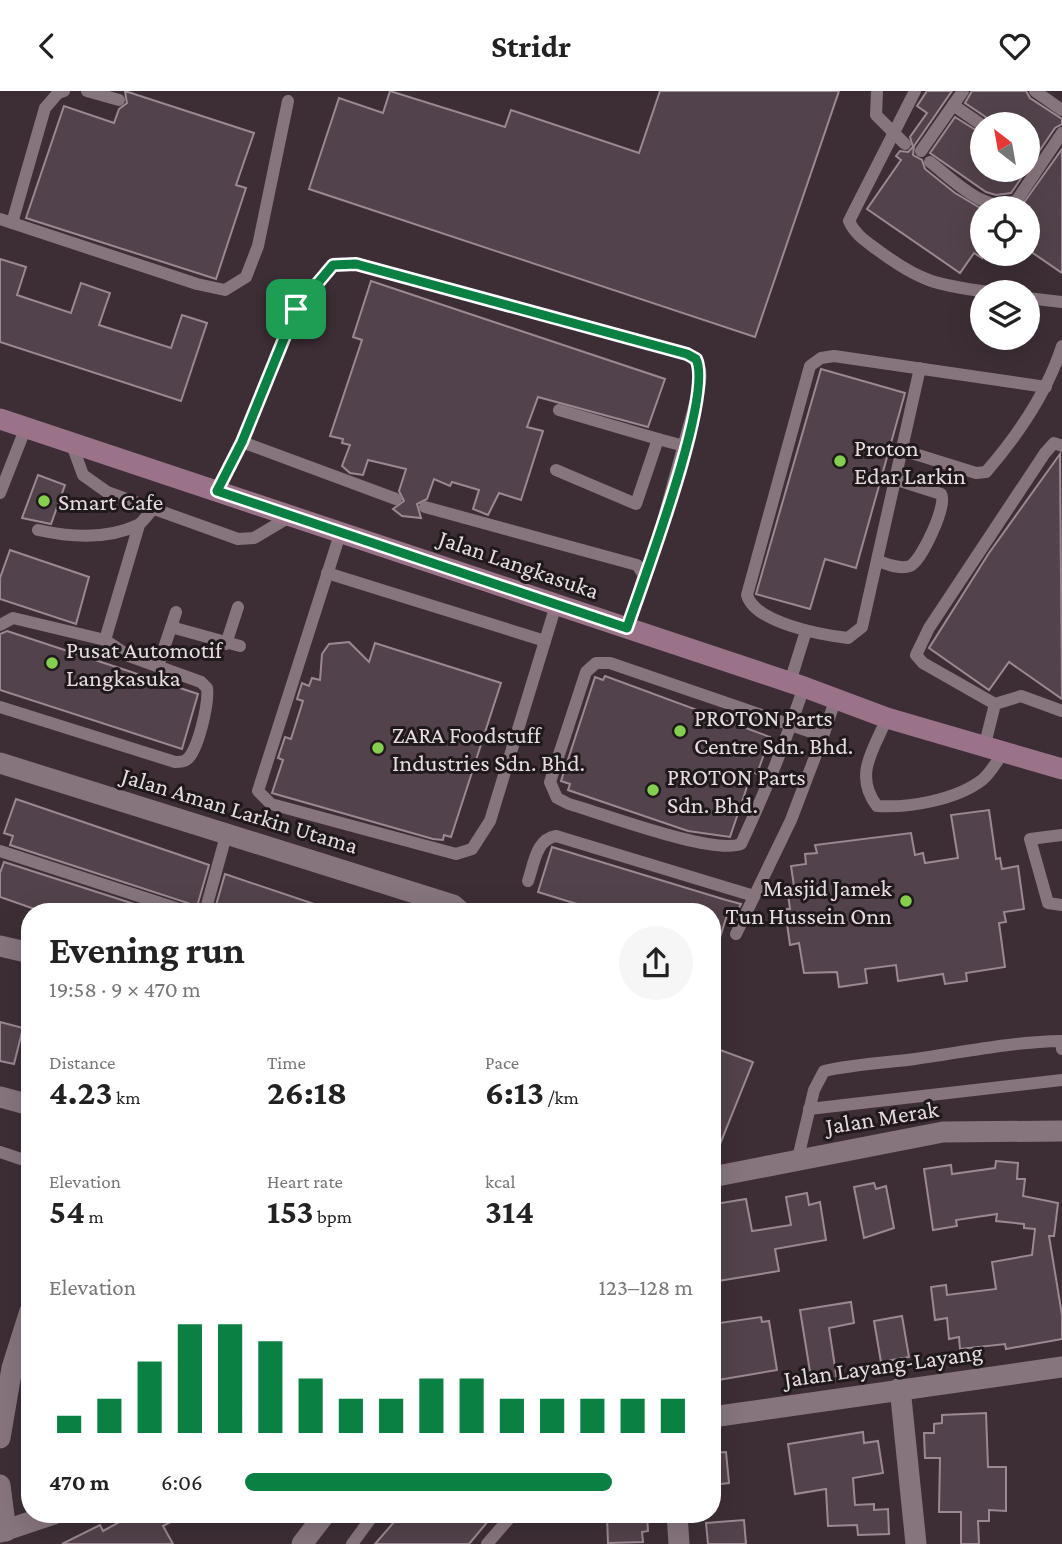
<!DOCTYPE html>
<meta charset="utf-8">
<style>
:root{--surface:#fff;--page:#f6f6f6;--text:#222;--muted:#767676;--accent:#0b8043}
body{margin:0;font-family:"Crimson Pro",serif;background:var(--page);color:var(--text);height:100vh;display:flex;flex-direction:column;font-size:26px;white-space:nowrap}
*{box-sizing:border-box;margin:0}
p{font-size:23px;color:var(--muted)}
.icon{flex:none;width:38px;height:38px;fill:none;stroke:currentColor;stroke-width:2;stroke-linecap:round;stroke-linejoin:round}
.map{position:relative;flex:1;overflow:hidden}
.panel{position:absolute;left:21px;top:812px;width:700px;height:620px;display:flex;flex-direction:column;background:var(--surface);border-radius:28px;box-shadow:0 7px 28px #0002}
.panel>*{flex:none}
.needle{width:46px;rotate:329deg}
.fabs{position:absolute;left:970px;top:21px;display:grid;gap:14px}
.fabs a{display:grid;place-items:center;width:70px;height:70px;border-radius:50%;background:var(--surface);box-shadow:0 7px 28px #0002;font-size:35px}
.pin{position:absolute;display:grid;place-items:center;width:60px;height:60px;color:#fff;margin:-30px;border-radius:14px;box-shadow:0 4px 10px #0006}
.round{display:grid;place-items:center;flex:none;width:74px;height:74px;border-radius:37px;background:var(--page)}
.headline{display:flex;align-items:center;justify-content:space-between;height:119px;padding:0 28px}
h1{font-size:38px;font-weight:700;line-height:52px}
.stats{display:grid;grid-template-columns:repeat(3,1fr);gap:10px;height:119px;padding:7px 28px}
.stats div{display:grid;align-content:center}
.stats b{font-size:35px;font-weight:700}
.stats small{font-size:19px;font-weight:400}
.stats p{font-size:19px}
.chart{height:196px;padding:14px 28px}
.chart p{display:flex;justify-content:space-between}
.chart svg{width:100%;height:126px;margin-top:7px;stroke:var(--accent);stroke-width:6}
ul{padding:0 28px;list-style:none;font-size:23px}
li{display:grid;grid-template-columns:112px 84px 1fr;align-items:center;height:52px}
li i{height:18px;border-radius:9px;background:var(--accent)}
header{display:flex;justify-content:space-between;align-items:center;height:91px;padding:0 28px;background:var(--surface);font-size:32px;font-weight:700}
.map>svg:first-child{display:block}
</style>
<header><svg class="icon" aria-label="back" viewBox="0 0 24 24"><path d="M15 5l-7 7 7 7"/></svg>Stridr<svg class="icon" aria-label="heart" viewBox="0 0 24 24"><path d="M12 20l-8-8c-3-5 5-10 8-4 3-6 11-1 8 4z"/></svg></header>
<div class="map">
<svg width="1062" height="1453" viewBox="0 0 1062 1453">
<rect width="100%" height="100%" fill="#3d2e36"/>
<g fill="#52424b" stroke="#9b8892" stroke-width="2">
<path d="M125,0L254,42L236,94L246,97L216,188L26,127L64,15L114,32L119,18L127,12Z"/>
<path d="M390,0L505,36L511,19L639,62L660,0H839L755,246L309,98L339,7L383,22Z"/>
<path d="M927,0H952L914,55L913,64L922,69L925,78L955,102L982,118V167L974,162L960,182L867,118L901,69L896,65L900,60L908,61L913,56L910,46L927,22L917,15Z"/>
<path d="M972,0H1026L1030,7L1062,28V33L1055,37L1027,78V33H991L987,27L965,12Z"/>
<path d="M955,26L982,43V79H1027L1011,102L996,104L986,101L930,62Z"/>
<path d="M1062,58V182L1027,158V117H1020Z"/>
<path d="M0,168L26,176L17,204L71,222L81,192L110,202L99,234L171,257L182,224L207,232L181,310L0,251Z"/>
<path d="M371,190L665,288L648,336L538,306L527,336L543,340L521,409L499,402L488,424L473,418L479,399L452,391L450,395L434,388L427,408L417,413L421,427L402,425L393,418L404,410L399,400L406,378L368,369L363,384L350,382L342,375L350,354L342,352L343,348L330,345L362,249L353,246Z"/>
<path d="M821,278L905,302L856,477L825,468L810,518L756,503Z"/>
<path d="M1060,363L1062,608L1009,571L989,599L929,557L989,462Z"/>
<path d="M38,384L65,394L51,433L22,427Z"/>
<path d="M10,459L89,486L76,533L0,508V487Z"/>
<path d="M7,540L198,603L182,658L0,599V543Z"/>
<path d="M349,551L369,571L375,552L501,592L451,746L444,744L443,749L433,748L272,702L283,669L278,667L285,646L291,648L303,610L297,608L302,592L309,595L312,587L320,589L322,563L329,553Z"/>
<path d="M605,585L770,646L757,683L752,681L730,746L688,740L568,699L570,693L561,690L595,586L603,589Z"/>
<path d="M16,708L209,774L196,819L191,813L10,754L13,745L4,742Z"/>
<path d="M989,719L996,768L1000,767L1002,778L1018,775L1024,818L1004,821L1006,831L999,832L1005,876L966,882L967,890L945,893L943,883L898,890L896,874L865,878L867,892L839,896L837,881L804,882L799,852L790,854L785,818H790L788,803L795,802L791,775L806,773L805,763L817,762L815,754L911,742L915,764L923,762L925,772L958,767L951,724Z"/>
<path d="M552,756L726,809L741,813L737,821H728L716,859L712,858V821H603L538,801Z"/>
<path d="M4,771L159,821H43L0,806V782Z"/>
<path d="M225,783L329,818V821H214Z"/>
<path d="M0,931L23,937L14,973L0,970Z"/>
<path d="M712,956L753,971L714,1068L712,1067Z"/>
<path d="M996,1070L1018,1072L1017,1088H1025L1023,1105L1058,1112L1054,1145H1049L1062,1224V1248L1006,1258L1005,1253L960,1258L959,1246L949,1248L947,1227L935,1229L931,1196L946,1194L947,1204L996,1198L992,1171L1032,1164L1035,1138L1024,1137V1133L996,1130L997,1123L956,1129L957,1135L933,1139L924,1078L951,1074L952,1083L995,1077Z"/>
<path d="M874,1092L876,1098L886,1095L894,1137L864,1147L854,1096Z"/>
<path d="M807,1102L809,1114L820,1111L826,1149L775,1158L779,1180L712,1191L715,1113L746,1108L752,1140L791,1134L786,1106Z"/>
<path d="M851,1211L854,1232L829,1237L837,1289L812,1293L800,1219Z"/>
<path d="M902,1225L909,1266L881,1271L874,1230Z"/>
<path d="M761,1226L762,1231L769,1230L777,1279L712,1290V1233Z"/>
<path d="M986,1322L988,1376H1006V1420L989,1419V1430H978L979,1453H961V1421H939L940,1367H925L924,1342H934V1333L942,1332V1324Z"/>
<path d="M863,1341L864,1352L878,1350L883,1382L853,1387L855,1414L874,1413V1419L888,1418L889,1443L858,1444L857,1434L828,1435L826,1398L795,1403L788,1353Z"/>
<path d="M726,1361L729,1392L712,1394V1362Z"/>
<path d="M134,1423H186L163,1435L173,1453H62L100,1434L103,1440Z"/>
<path d="M401,1423H494L469,1453H375Z"/>
<path d="M647,1425L648,1440L642,1441L643,1451L608,1452L607,1426Z"/>
<path d="M744,1429L746,1453H708L706,1432Z"/>
</g>
<g fill="none" stroke-linecap="round" stroke-linejoin="round">
<g stroke="#87757e" stroke-width="12">
<path d="M87,0L119,9"/>
<path d="M877,0L876,24L905,53"/>
<path d="M915,0L849,130C855,144 867,151 879,160C921,191 937,194 988,201"/>
<path d="M1035,0L1062,19"/>
<path d="M953,14L982,34"/>
<path d="M921,60L963,0"/>
<path d="M930,71C953,88 988,127 1017,109L1062,42"/>
<path d="M0,128L197,193L225,199L246,186L258,155L288,10"/>
<path d="M12,132L45,17L58,2L64,0"/>
<path d="M1027,207L1062,211"/>
<path d="M920,277L862,536L848,547C822,544 755,532 747,504L810,275L821,267L834,265L1046,296"/>
<path d="M559,319L658,348"/>
<path d="M71,351L83,384L107,401L238,448L254,447L291,425"/>
<path d="M242,351L396,408"/>
<path d="M902,359L976,382L986,381C1018,344 1047,302 1062,255"/>
<path d="M556,379L636,413L658,348L684,355"/>
<path d="M217,400L242,351L296,218L333,174L356,173L687,263C702,272 702,282 699,298L655,459L644,484"/>
<path d="M0,402L26,336"/>
<path d="M425,416L637,474L644,484L627,537"/>
<path d="M38,439C70,446 107,449 138,434C143,431 148,423 153,418"/>
<path d="M341,440L258,700L271,713L456,763L472,758L490,730L556,514"/>
<path d="M878,470C887,473 900,479 910,475C922,469 948,413 941,403L897,389"/>
<path d="M327,482L545,550"/>
<path d="M0,534L13,527L105,549L129,565L201,591L207,597C209,611 198,662 186,669C183,671 178,671 175,671L0,616"/>
<path d="M171,536L240,555"/>
<path d="M105,549L139,434"/>
<path d="M226,553L238,516"/>
<path d="M158,575L176,521"/>
<path d="M790,591L806,540"/>
<path d="M995,613L923,572L916,564L929,537L1045,362L1054,352L1062,355"/>
<path d="M887,627C874,658 853,684 877,715C909,717 956,709 982,689C991,682 998,668 1005,659"/>
<path d="M823,645L836,607"/>
<path d="M985,653L995,613L1021,605L1062,620"/>
<path d="M1062,744L1030,748L1048,812L1062,814"/>
<path d="M0,760L188,821"/>
<path d="M528,790C534,773 536,748 556,745L754,805"/>
<path d="M205,821L227,741"/>
<path d="M736,843L791,729L823,645L610,572H596L586,581L550,691L557,707L569,713C604,723 712,764 741,753C765,702 786,650 804,596"/>
<path d="M809,1018L1062,989"/>
<path d="M0,1061L21,1068"/>
<path d="M798,1067L814,999L824,980C855,973 884,972 915,968C964,961 1011,951 1061,950L1062,958"/>
<path d="M352,1453L374,1423"/>
<path d="M487,1453L513,1423"/>
</g>
<g stroke="#87757e" stroke-width="21">
<path d="M0,672L453,814L461,821"/>
<path d="M0,855L30,862"/>
<path d="M0,1006L30,1014"/>
<path d="M712,1086L943,1041L1062,1040"/>
<path d="M900,1297L916,1453"/>
<path d="M712,1326L1062,1276"/>
<path d="M0,1347L12,1277L30,1220"/>
<path d="M0,1394L6,1440"/>
<path d="M677,1423L679,1453"/>
<path d="M0,1441L54,1423"/>
<path d="M302,1453L325,1423"/>
</g>
<path stroke="#9b7389" stroke-width="21" d="M0,328L804,596L887,627L1062,678"/>
</g>
<g fill="none" stroke-linecap="round" stroke-linejoin="round">
<defs>
<path id="route" d="M356,173L687,263L696,268C714,304 642,492 627,537L217,400L242,351L296,218L333,174Z"/>
</defs>
<use href="#route" stroke="#fff" stroke-width="14"/>
<use href="#route" stroke="#0b8043" stroke-width="9"/>
</g>
<g fill="#84d04e" stroke="#20191c" stroke-width="2.5">
<circle cx="840" cy="370" r="7"/>
<circle cx="44" cy="410" r="7"/>
<circle cx="52" cy="572" r="7"/>
<circle cx="680" cy="640" r="7"/>
<circle cx="378" cy="657" r="7"/>
<circle cx="653" cy="699" r="7"/>
<circle cx="906" cy="810" r="7"/>
</g>
<g text-anchor="middle" dominant-baseline="central" stroke-width="6" stroke-linejoin="round" paint-order="stroke">
<g font-size="24" fill="#e5dbe0" stroke="#20191c" text-anchor="start">
<text x="854" y="356">Proton<tspan x="854" dy="28">Edar Larkin</tspan></text>
<text x="58" y="410">Smart Cafe</text>
<text x="66" y="558">Pusat Automotif<tspan x="66" dy="28">Langkasuka</tspan></text>
<text x="694" y="626">PROTON Parts<tspan x="694" dy="28">Centre Sdn. Bhd.</tspan></text>
<text x="392" y="643">ZARA Foodstuff<tspan x="392" dy="28">Industries Sdn. Bhd.</tspan></text>
<text x="667" y="685">PROTON Parts<tspan x="667" dy="28">Sdn. Bhd.</tspan></text>
<text x="892" y="796" text-anchor="end">Masjid Jamek<tspan x="892" dy="28">Tun Hussein Onn</tspan></text>
</g>
<g font-size="24" fill="#e5dbe0" stroke="#20191c">
<text transform="translate(519 473) rotate(19)">Jalan Langkasuka</text>
<text transform="translate(240 719) rotate(17)">Jalan Aman Larkin Utama</text>
<text transform="translate(882 1026) rotate(-9)">Jalan Merak</text>
<text transform="translate(883 1274) rotate(-8)">Jalan Layang-Layang</text>
</g>
</g>
</svg>
<div class="fabs">
<a><svg class="needle" viewBox="-14 -14 28 28"><path d="M0-13l5 13h-10z" fill="#e53935"/><path d="M0 13l5-13h-10z" fill="#767676"/></svg></a>
<a><svg class="icon" aria-label="locate" viewBox="0 0 24 24"><circle cx="12" cy="12" r="6"/><path d="M12 2v4M12 18v4M2 12h4M18 12h4"/></svg></a>
<a><svg class="icon" aria-label="layers" viewBox="0 0 24 24"><path d="M12 4l9 5-9 5-9-5zM3 14l9 5 9-5"/></svg></a>
</div>
<div class="pin" style="left:296px;top:218px;background:#1e9e55"><svg class="icon" aria-label="arrive" viewBox="0 0 24 24"><path d="M6 21V4h12l-3 4 3 4H6"/></svg></div>
<section class="panel">
<div class="headline"><div><h1>Evening run</h1><p>19:58 · 9 × 470 m</p></div><a class="round"><svg class="icon" aria-label="share" viewBox="0 0 24 24"><path d="M12 15V3M7 8l5-5 5 5M5 13v7h14v-7"/></svg></a></div>
<div class="stats">
<div><p>Distance</p><b>4.23<small> km</small></b></div>
<div><p>Time</p><b>26:18</b></div>
<div><p>Pace</p><b>6:13<small> /km</small></b></div>
</div>
<div class="stats">
<div><p>Elevation</p><b>54<small> m</small></b></div>
<div><p>Heart rate</p><b>153<small> bpm</small></b></div>
<div><p>kcal</p><b>314</b></div>
</div>
<div class="chart"><p><span>Elevation</span>123–128 m</p>
<svg viewBox="0 0 160 44" preserveAspectRatio="none"><path d="M5 44V38M15 44V32M25 44V19M35 44V6M45 44V6M55 44V12M65 44V25M75 44V32M85 44V32M95 44V25M105 44V25M115 44V32M125 44V32M135 44V32M145 44V32M155 44V32"/></svg>
</div>
<ul>
<li><b>470 m</b>6:06<i style="width:82%"></i></li>
</ul>
</section>
</div>
